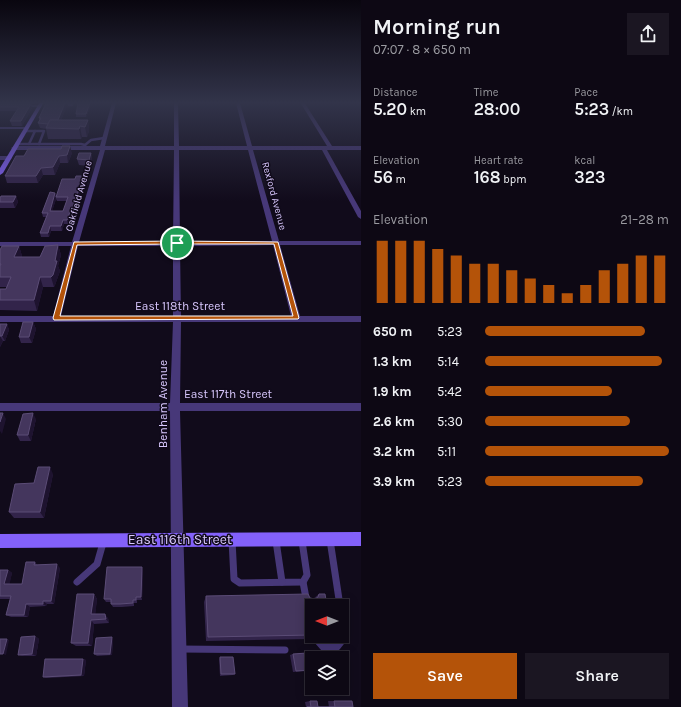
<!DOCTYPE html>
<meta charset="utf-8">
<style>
:root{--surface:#0d0814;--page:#1b1622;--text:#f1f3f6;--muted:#9a9aa0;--line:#2d2934;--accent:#b45309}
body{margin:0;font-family:Karla,sans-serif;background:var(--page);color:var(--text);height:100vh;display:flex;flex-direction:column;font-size:15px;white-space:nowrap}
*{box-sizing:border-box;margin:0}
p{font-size:13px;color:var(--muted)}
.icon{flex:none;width:22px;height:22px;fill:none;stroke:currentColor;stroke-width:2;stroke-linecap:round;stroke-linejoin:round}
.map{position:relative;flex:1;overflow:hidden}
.panel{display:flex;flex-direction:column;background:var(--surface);width:320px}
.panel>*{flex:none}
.needle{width:26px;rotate:270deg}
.fabs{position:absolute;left:305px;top:599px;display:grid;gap:8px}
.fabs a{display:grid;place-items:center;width:44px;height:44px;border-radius:0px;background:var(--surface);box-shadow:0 2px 10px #0003,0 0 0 1px var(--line);font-size:20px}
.pin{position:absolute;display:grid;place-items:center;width:34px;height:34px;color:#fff;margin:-17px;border:2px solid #fff;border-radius:50%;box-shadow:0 1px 4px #0007}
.round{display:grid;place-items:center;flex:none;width:42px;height:42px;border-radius:0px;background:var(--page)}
.headline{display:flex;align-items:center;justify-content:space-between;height:68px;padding:0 12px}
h1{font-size:22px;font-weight:600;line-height:30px}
.metrics{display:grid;grid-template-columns:repeat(3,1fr);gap:6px;height:68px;padding:4px 12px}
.metrics div{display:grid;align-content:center}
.metrics b{font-size:17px;font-weight:600}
.metrics small{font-size:11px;font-weight:400}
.metrics p{font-size:11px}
.chart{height:112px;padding:8px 12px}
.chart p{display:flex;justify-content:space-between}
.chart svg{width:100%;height:72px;margin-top:4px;stroke:var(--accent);stroke-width:6}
.button{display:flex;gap:8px;margin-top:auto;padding:8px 12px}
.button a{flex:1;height:46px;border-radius:0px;background:var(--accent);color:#fff;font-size:16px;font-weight:600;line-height:46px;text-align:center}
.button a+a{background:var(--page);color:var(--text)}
ul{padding:0 12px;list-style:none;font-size:13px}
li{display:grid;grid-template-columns:64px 48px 1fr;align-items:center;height:30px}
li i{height:10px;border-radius:5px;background:var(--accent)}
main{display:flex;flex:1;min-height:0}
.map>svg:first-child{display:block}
</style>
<main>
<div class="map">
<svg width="361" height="707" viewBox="0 0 361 707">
<rect width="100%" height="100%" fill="#110b1b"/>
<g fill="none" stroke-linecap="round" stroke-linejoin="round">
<g stroke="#473879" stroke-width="2.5">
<path d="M63,105H72L73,102"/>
<path d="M35,131H44L39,144"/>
<path d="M17,144H29L35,131H24"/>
<path d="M29,144H81L85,145V148"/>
<path d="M85,145L91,140L104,138"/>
</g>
<g stroke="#473879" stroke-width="7">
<path d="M232,540L234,579L240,583L303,582L307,575L302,541"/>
<path d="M330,540L340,606"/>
<path d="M276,541L282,582"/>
<path d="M77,582L97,564L103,543"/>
<path d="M303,582L306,598"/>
<path d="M316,639L323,647H337L345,637L342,620"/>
<path d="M180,649L285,650"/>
</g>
<g fill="#473879" fill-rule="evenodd">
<path d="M40,102H293L291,103H240L252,146H327L300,102H304L332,146H361V150H327L361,211V219L358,217L322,150H253L279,241H361V245H280L300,316H361V322H181L180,403H361V411H180L188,707H172L170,411H0V403H170L173,322H0V316H53L71,246H0V242H72L100,150H14L11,148L14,146H100L112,103H42ZM116,103H174V146H105ZM178,103H236L247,146H179ZM105,150H174L173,241L79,242ZM179,150H248L272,241H180ZM273,245L291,316H181L180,246ZM78,246H173V316H61Z"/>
<path d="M0,105H39L41,106L39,107H0Z"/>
<path d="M0,127H27L29,128L27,129H0Z"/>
<path d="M0,156H9L12,158L9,160H0Z"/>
</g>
<g fill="#8361fa" fill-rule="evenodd">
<path d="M40,102H44L3,173L0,175V168Z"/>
<path d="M361,532V546L0,548V534Z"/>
</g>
</g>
<g fill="#32244a" fill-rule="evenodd">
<path d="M0,102H36L35,104H0Z"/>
<path d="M68,103V108H66L61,120H88L89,131L87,137H82L81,139H48L46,129L40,128L38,123L39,121V118Z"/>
<path d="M0,104L32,108L22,126H12L10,121L17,111H0Z"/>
<path d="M91,106L86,117H76V114Z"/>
<path d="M72,153L68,163H60L55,175H43L38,183H7L5,176L24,156Z"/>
<path d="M91,153L92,159L90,166L79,165L77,159Z"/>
<path d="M84,180L74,212L72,214L68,224H64L62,231H51L49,237H41L40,233L46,217H43L42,213L55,193L56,196ZM56,199L57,201H67L63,211H52Z"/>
<path d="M16,196L18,202L15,208H0V198Z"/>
<path d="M58,245L61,255L58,266L60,271L55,285L54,287H43L37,311L0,310V289H6L7,287H0V250L19,246L22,256V257H40Z"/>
<path d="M33,322L36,329L32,343H21L19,337Z"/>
<path d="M0,324H7L9,330L5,341H3L0,347Z"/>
<path d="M36,419L31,441H20L17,435Z"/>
<path d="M53,474L44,518H14L9,512L34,483Z"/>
<path d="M35,562L37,565L60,568L54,604H47L46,606L30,607L28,617H11L6,615L10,599H0V570H8L12,573L9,584H22Z"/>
<path d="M143,571L142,600H137V603H134V606L122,607H113L111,604V602H106L104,599Z"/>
<path d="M94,594L97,599L95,614L108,618L109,623L94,624L92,646H76L71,643Z"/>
<path d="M319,594L327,606H312V636H316L311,639L206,641L204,602L206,596L310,598L313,599Z"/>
<path d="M35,636L39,639L36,656H22L18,655Z"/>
<path d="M318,636H331L325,639H322Z"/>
<path d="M113,640L112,655L97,656L94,654Z"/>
<path d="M293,654L310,670L307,671L293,672L290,655Z"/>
<path d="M220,657L235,674L233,675L220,676L219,659Z"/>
<path d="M83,659L86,660L84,676L46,678L43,677Z"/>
<path d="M310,701L318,707H329L328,701H334L353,707H302H306L305,702Z"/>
</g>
<g fill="#1e132f">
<path d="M65,103H68V108H66L58,128L56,124Z"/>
<path d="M90,103L91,106L86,117V114Z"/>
<path d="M31,104L32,108L22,126L21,121Z"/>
<path d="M88,120L89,131L87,137L85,127Z"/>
<path d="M80,126L82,137L81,139L79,129Z"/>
<path d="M70,146L72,153L68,163L67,155Z"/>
<path d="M91,153L92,159L90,166L89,160Z"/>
<path d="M59,156L60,163L55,175L53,167Z"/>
<path d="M41,168L43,175L38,183L36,176Z"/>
<path d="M83,176L84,180L74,212L72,214L68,224L67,220Z"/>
<path d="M55,193L56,199L51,215L50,211Z"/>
<path d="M16,196L18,202L15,208L13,202Z"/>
<path d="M63,220L64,224L62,231L61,226Z"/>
<path d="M50,226L51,231L49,237L48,233Z"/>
<path d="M58,245L61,255L58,266L60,271L55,285L54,287L51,277Z"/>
<path d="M19,246L22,256L17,267L14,257Z"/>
<path d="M40,277L43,287L37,311L34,300Z"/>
<path d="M33,322L36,329L32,343L29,337Z"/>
<path d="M7,324L9,330L5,341L2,336Z"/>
<path d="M0,336L3,341L0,347Z"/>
<path d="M3,413L6,419L2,434L0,431V422Z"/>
<path d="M33,413L36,419L31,441L28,435Z"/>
<path d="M50,467L53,474L44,518L40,512Z"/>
<path d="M57,564L60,568L54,604L51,601Z"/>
<path d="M142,567L143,571L142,600L141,597Z"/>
<path d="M8,570L12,573L9,587L4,584Z"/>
<path d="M94,594L97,599L95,618L91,614Z"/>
<path d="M43,601L47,604L46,606L43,604Z"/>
<path d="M26,604L30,607L28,617L24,615Z"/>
<path d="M105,614L108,618L109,623L106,619Z"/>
<path d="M91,620L94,624L92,646L88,643Z"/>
<path d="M35,636L39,639L36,656L32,654Z"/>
<path d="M112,637L113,640L112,655L110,654Z"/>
<path d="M7,639L9,640L6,655L3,654Z"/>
<path d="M83,659L86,660L84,676L81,675Z"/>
</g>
<g fill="#44365d" stroke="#5b4c76">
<path d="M46,103H68H65L58,120H50L48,124L38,123L41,118H39Z"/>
<path d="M78,103H90L86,114H76Z"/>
<path d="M0,104H31L21,121H10L19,107H0Z"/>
<path d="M50,120H88L85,127L80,126L79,129L46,128Z"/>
<path d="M62,146H70L67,155L59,156L53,167L41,168L36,176H5L16,156H24L28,149H61Z"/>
<path d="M79,153H91L89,160L77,159Z"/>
<path d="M76,176H83L73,208L71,209L67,220H63L61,226H50L48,233H40L48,213H42L50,192L55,193L50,211H63L68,197H56L62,179H75Z"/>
<path d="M1,196H16L13,202H0V198Z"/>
<path d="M58,245L55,261H57L53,275L51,277H40L34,300H0V289H6L11,277H0V266L1,264H0V250L2,246H19L14,257H40L45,246Z"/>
<path d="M23,322H33L29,337H19Z"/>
<path d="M0,324H7L2,336H0Z"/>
<path d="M0,413H3L0,422Z"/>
<path d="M33,413L28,435H17L23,414Z"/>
<path d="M38,467H50L40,512H9L15,484L34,483Z"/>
<path d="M26,562H35L34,565L57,564L51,601H43V604H26L24,615H6L11,596H0V570H8L4,584H22Z"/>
<path d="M107,567H142L141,597H136V600H133V603L120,604H111V599H104Z"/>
<path d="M77,594H94L91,614H105L106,619L91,620L88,643H71Z"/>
<path d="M308,594L310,598L315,599L318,597L319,594H325L327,606H312V635L208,637L206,596Z"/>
<path d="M35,636L32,654L18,655L21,637Z"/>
<path d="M112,637L110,654H94L96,638Z"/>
<path d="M0,639H7L3,654H0Z"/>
<path d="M307,653L310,670L296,671L293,654Z"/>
<rect x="320" y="655" width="12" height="3"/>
<path d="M220,657H233L235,674H221Z"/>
<path d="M45,659H83L81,675L43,677Z"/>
<path d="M310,701H317L318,707H335L334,701H352L353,707H307H311Z"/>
</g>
<linearGradient id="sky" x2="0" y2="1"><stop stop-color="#09060f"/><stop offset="0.51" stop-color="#32344a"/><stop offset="1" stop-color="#32344a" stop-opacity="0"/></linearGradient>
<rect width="361" height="201" fill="url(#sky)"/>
<path fill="#b45309" stroke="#fff" fill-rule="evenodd" d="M177,241L278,242L299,318L298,319L54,320L53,318L74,242ZM177,244H274L293,316H60L77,245Z"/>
<g text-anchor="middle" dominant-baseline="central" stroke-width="3" stroke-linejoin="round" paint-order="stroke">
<g font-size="10" fill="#d8c7fd" stroke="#110b1b">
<text transform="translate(79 196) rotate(-74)">Oakfield Avenue</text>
<text transform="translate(274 196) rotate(75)">Rexford Avenue</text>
</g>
<g font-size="12" fill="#d8c7fd" stroke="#110b1b">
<text x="180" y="306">East 118th Street</text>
<text x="228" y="394">East 117th Street</text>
<text transform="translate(163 404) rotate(-90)">Benham Avenue</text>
</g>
<g font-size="14" fill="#d8c7fd" stroke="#110b1b">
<text x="180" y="539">East 116th Street</text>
</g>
</g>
</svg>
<div class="fabs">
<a><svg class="needle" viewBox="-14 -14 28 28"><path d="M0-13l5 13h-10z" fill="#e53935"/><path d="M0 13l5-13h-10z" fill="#9a9aa0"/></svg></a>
<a><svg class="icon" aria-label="layers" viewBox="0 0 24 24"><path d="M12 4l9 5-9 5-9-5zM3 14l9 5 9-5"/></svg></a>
</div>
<div class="pin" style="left:177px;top:243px;background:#1e9e55"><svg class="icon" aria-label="arrive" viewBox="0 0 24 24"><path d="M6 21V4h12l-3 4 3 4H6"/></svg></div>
</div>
<section class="panel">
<div class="headline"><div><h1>Morning run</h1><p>07:07 · 8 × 650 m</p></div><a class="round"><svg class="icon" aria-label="share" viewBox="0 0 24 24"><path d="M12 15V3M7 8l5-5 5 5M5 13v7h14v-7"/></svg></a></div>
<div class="metrics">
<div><p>Distance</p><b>5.20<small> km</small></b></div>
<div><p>Time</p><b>28:00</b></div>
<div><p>Pace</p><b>5:23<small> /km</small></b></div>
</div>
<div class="metrics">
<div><p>Elevation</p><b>56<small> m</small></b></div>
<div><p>Heart rate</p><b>168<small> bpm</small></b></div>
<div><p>kcal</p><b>323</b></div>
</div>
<div class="chart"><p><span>Elevation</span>21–28 m</p>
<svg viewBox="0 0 160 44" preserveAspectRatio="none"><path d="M5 44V6M15 44V6M25 44V6M35 44V11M45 44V15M55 44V20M65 44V20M75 44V24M85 44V29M95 44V33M105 44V38M115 44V33M125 44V24M135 44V20M145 44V15M155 44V15"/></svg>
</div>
<ul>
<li><b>650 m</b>5:23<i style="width:87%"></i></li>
<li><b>1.3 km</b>5:14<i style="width:96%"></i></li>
<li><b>1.9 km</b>5:42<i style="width:69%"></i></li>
<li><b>2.6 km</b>5:30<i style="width:79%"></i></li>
<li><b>3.2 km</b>5:11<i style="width:100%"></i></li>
<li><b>3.9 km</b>5:23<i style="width:86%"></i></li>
</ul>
<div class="button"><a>Save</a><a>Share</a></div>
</section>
</main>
